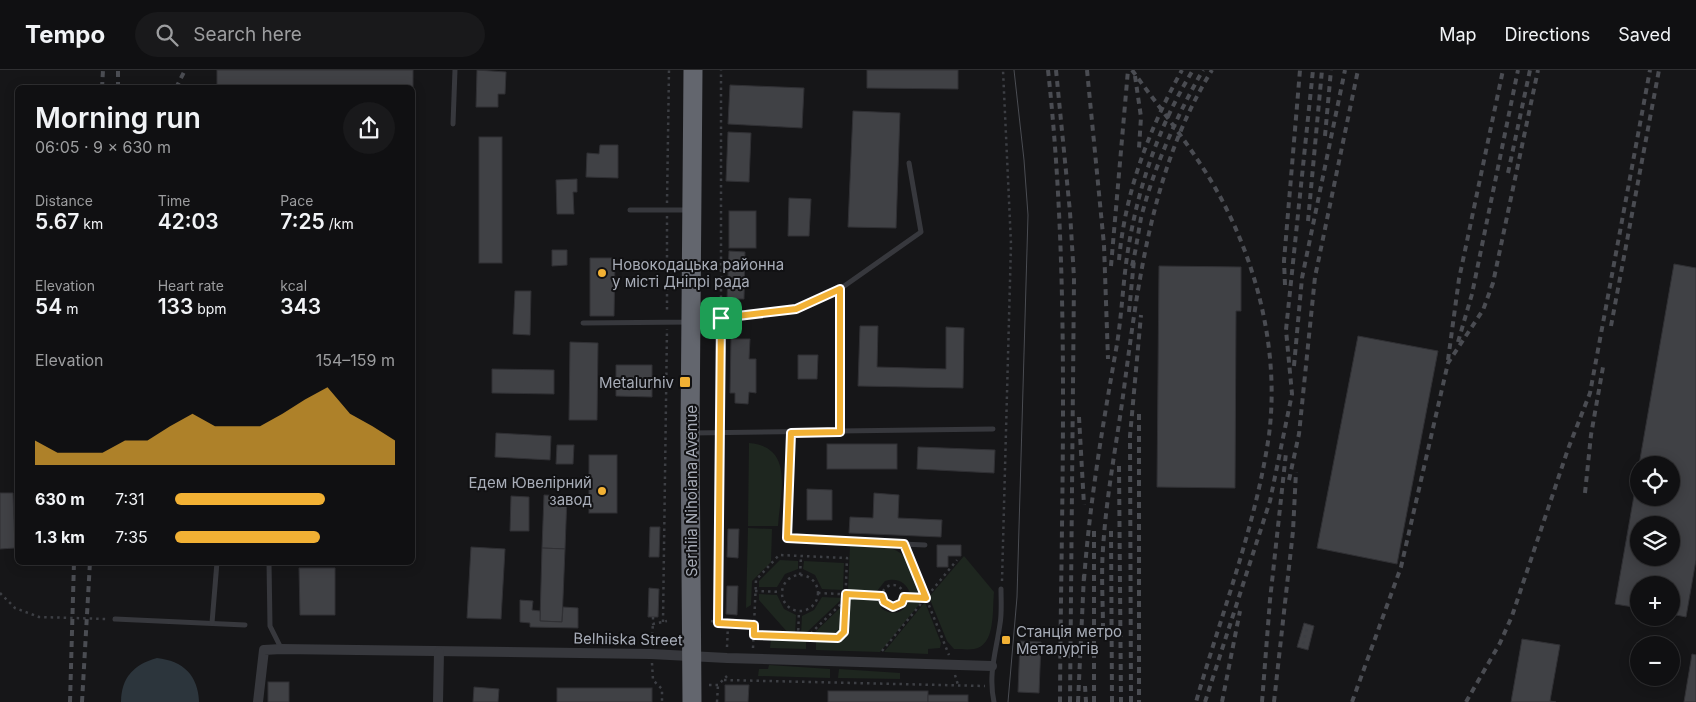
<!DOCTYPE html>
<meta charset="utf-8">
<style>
:root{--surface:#101012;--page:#19191b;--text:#f1f3f6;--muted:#9c9d9f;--line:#303032;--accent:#f2b134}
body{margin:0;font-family:Inter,sans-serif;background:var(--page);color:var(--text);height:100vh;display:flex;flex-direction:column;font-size:19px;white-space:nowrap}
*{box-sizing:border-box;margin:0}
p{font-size:16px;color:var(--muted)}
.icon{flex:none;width:28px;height:28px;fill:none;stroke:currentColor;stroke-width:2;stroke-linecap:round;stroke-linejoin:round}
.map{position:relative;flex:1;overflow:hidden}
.sheet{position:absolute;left:15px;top:15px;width:400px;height:480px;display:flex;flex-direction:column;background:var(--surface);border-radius:8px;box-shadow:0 2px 12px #0003,0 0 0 1px var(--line)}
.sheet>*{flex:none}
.controls{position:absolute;left:1630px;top:386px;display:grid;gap:10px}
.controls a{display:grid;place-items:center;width:50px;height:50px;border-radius:50%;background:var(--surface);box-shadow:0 2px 12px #0003,0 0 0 1px var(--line);font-size:25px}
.pin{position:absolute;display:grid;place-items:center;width:42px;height:42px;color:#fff;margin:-21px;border-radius:10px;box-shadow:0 2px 8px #0006}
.round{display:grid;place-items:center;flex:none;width:52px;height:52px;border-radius:26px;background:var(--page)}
.head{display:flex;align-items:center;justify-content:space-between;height:85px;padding:0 20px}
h1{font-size:28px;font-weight:600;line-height:38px}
.metrics{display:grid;grid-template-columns:repeat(3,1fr);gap:8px;height:85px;padding:5px 20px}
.metrics div{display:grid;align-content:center}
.metrics b{font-size:21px;font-weight:600}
.metrics small{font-size:14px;font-weight:400}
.metrics p{font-size:14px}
.chart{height:140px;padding:10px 20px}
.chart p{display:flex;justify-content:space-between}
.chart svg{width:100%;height:90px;margin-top:5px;fill:var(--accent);opacity:.7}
ul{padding:0 20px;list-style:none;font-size:16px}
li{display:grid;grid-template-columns:80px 60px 1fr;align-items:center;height:38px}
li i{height:12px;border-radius:6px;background:var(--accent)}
header{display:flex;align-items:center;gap:30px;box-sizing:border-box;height:70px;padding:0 25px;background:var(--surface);border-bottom:1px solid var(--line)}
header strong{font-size:24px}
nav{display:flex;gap:28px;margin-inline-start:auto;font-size:18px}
.search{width:350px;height:45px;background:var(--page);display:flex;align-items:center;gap:12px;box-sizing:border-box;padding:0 18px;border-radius:28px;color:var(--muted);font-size:19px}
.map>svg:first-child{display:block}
</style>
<header>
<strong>Tempo</strong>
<div class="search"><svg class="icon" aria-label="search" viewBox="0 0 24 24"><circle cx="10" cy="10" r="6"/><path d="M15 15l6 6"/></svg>Search here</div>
<nav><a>Map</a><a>Directions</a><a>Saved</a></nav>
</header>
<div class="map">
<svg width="1696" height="632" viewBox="0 0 1696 632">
<rect width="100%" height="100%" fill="#161618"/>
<g fill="#1e261f">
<path d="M749,373C795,377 780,423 778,456H748Z"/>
<path d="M748,458L772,459L771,492L752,511L751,535L746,538Z"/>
<path d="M850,476C904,478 901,473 922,524L910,523C906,512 897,507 885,511L877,521L848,520Z"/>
<path d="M964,486L994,522C992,540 996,575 974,579C968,580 960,579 954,579L947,571L929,527Z"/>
<path d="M780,490L798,491V499L785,504L777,517H759V511Z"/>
<path d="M804,491L844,493L843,520L822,519L815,505L803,499Z"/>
<path d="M759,524L777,525L784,539L796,545L795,564H789L759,530Z"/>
<path d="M822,527L843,528L805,564H801L802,546L814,540Z"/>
<path d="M848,528L877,529L882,539C893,546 905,543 909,530L922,531L880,582L816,580V571H839L847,564Z"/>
<path d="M925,532L941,573L940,578L928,579V584L884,582Z"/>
<path d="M842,536L841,561L837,565L813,564Z"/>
<path d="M771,569L806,570V579L770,578Z"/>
<path d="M769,595L830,599V608L758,606L759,599H768Z"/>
<path d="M839,599L900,603V609L838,608Z"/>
</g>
<path fill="#2c353c" d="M157,588C183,591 198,605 199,632H121C121,608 134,594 157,588Z"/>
<g fill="#404145" stroke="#303034" fill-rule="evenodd">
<path d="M217,0H413V19L217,18Z"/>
<path d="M477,0L506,2L505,24H498V37H476Z"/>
<path d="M867,0H958V19L867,18Z"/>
<path d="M730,15L804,18L802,58L728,54Z"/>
<path d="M853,41L900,43L896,158L848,157Z"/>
<path d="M728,62L751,63L749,112L726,111Z"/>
<rect x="479" y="67" width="23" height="126"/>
<path d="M600,75H618V108L586,107L587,83L599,84Z"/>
<path d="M577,109V122H573L574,144H557L556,110Z"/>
<path d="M789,128L811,129L809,166H788Z"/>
<rect x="729" y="141" width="27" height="37"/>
<path d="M552,180H567V195L552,196Z"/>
<path d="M729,181L745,182L744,229H727Z"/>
<path d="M590,188H615L614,246H590Z"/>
<path d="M1674,194L1696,198V490L1686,547L1671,544V515H1639V538L1615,534L1639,397V428H1671V395H1639ZM1639,455H1671V488H1639Z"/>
<path d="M1159,196L1241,197V241H1236L1235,418L1157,417Z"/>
<path d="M515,221H531L530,265L513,264Z"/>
<path d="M860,256H878L877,297L946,299V257L964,258L963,318L858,316Z"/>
<path d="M1358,266L1438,281L1397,494L1317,478Z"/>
<path d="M731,269H750L749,289H756V323L749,322L748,334L735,333V323H730Z"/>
<path d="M570,272L598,273L597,350H569Z"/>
<path d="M798,285H818L817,309H798Z"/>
<path d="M616,295H652V327L616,326Z"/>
<path d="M492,299L554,300V324L492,323Z"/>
<path d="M496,363L551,366L550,390L495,387Z"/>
<rect x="827" y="374" width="70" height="25"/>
<path d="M557,375H574L573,394H556Z"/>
<path d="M918,377L995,380L994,403L917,399Z"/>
<rect x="589" y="385" width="28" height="58"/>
<path d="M807,419L832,420V450H807Z"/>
<path d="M0,423H13L15,478L0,479Z"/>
<path d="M874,423L899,425L898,448L942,450L941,467L849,463L850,447L873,448Z"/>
<path d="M544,425L567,426L565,479L542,478Z"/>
<path d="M511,426L529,427V461H510Z"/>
<path d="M650,457H660L659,487H649Z"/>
<path d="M728,459H739L738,488L727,487Z"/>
<path d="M937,475H961V486H948V497H937Z"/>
<path d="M471,477L505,479L501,549L467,548Z"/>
<path d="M542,478L565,479L562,552L540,551Z"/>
<path d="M299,498H335V545H300Z"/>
<path d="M727,516H738L737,545L726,544Z"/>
<path d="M649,518L659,519L658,547H648Z"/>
<path d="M520,530L533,531L532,540L540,541V551L562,552L563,537L578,538V558L530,557V553L520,552Z"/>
<path d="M1304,553L1314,556L1308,580L1297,577Z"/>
<path d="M1522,569L1560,575L1550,631L1556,632H1511Z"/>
<path d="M1020,571L1041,572L1039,623L1018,622Z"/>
<path d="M1692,584L1696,585V632H1684Z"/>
<rect x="268" y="612" width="21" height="20"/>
<path d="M725,615H749L748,632H725Z"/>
<path d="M474,617L499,619L498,632H473Z"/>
<rect x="557" y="618" width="95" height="14"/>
<rect x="828" y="621" width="100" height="11"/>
<rect x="928" y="625" width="40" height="7"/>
</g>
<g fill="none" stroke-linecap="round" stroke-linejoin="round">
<g stroke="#3d3f44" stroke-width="2.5" stroke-dasharray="2.5 4" stroke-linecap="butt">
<path d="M667,133L669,0"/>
<path d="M667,146V243"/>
<path d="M721,241V0"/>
<path d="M720,356L721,256"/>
<path d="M907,481L949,585"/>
<path d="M800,505L801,487"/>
<circle cx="800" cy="523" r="18"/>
<path d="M1002,511L1011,174L1003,0"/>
<circle cx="893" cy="526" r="11"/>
<path d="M755,521L781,522"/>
<path d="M0,523L15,538L39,547L106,549"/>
<path d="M818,523L882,526"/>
<path d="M904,527L925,528"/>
<path d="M653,547V554L667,551"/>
<path d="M711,551L733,555L732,545"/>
<path d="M663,552L667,259"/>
<path d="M718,553L720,371"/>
<path d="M733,555H754"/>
<path d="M652,565L653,554"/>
<path d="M798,567L799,541"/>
<path d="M806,568L845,530"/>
<path d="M1303,574L1308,555"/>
<path d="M727,577L728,555"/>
<path d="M753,578L756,510L779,485L847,488L844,563L838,568L754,565"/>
<path d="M882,581L957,490"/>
<path d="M652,593L653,610L662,619V632"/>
<path d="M955,605L958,615"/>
<path d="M724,610L985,616"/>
<path d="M709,615H718L727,606"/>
<path d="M717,632L718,615"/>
</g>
<g stroke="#37383d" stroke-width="5">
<path d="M453,54L455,0"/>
<path d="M630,140H688"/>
<path d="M583,253L692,252L773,242L797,239L840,219"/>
<path d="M839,362L840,219L921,162L909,93"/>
<path d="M693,363L993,359"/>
<path d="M791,363L787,469L925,475"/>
<path d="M269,492L270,556L281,578"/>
<path d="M115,549L245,555"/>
<path d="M212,553L217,492"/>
<path d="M994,632C988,604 996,582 1000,554C1002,543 1001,530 1001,519"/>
</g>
<g stroke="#37383d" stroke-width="10">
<path d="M258,632L264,580L281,579L651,584L727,588L992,596"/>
<path d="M438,632L439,582"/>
</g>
<path stroke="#63666e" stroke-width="19" d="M692,632L690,363L693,0"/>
<path stroke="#4a4c52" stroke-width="1" d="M1008,632L1017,527L1028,145L1024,90L1014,0"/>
<g stroke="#4a4c52" stroke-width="4" stroke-dasharray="6 5" stroke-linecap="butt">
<path d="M1048,0C1071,210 1061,421 1060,632"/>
<path d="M1056,0L1070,142L1074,208L1070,632"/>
<path d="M1087,0L1104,175L1108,289"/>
<path d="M1132,0C1163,43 1200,87 1224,134C1260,204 1279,287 1269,365C1256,455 1221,545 1196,632"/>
<path d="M1135,6L1141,47L1139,78"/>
<path d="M102,18L103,0"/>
<path d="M118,18V0"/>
<path d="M176,18L185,0"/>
<path d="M1325,66L1331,0"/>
<path d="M1508,103L1530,0"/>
<path d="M1308,151L1322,0"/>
<path d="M1119,190C1125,122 1149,59 1182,0"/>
<path d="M1111,196L1128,0"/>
<path d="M1132,196C1136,180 1138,164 1141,148C1154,97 1177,45 1203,0"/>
<path d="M1285,215L1284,191L1300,0"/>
<path d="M1129,242L1134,190"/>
<path d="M1611,256L1659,0"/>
<path d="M1458,272L1472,224L1518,0"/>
<path d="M1448,290L1459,209L1503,0"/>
<path d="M1294,296L1302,208L1345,0"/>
<path d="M1139,344V632"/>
<path d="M1079,347L1084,435"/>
<path d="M1119,396L1121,632"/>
<path d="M1289,410L1299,364L1315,207L1358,0"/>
<path d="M1585,423L1591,365L1603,297"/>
<path d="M1111,461L1112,632"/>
<path d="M1084,510C1090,429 1103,354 1117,274C1122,243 1123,211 1128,180C1138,117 1159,55 1193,0"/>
<path d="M1103,559C1103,532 1101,506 1103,479C1106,428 1116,377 1123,326C1138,214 1151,98 1212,0"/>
<path d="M1085,616L1086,632"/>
<path d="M70,632L74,492"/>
<path d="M82,632L90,492"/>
<path d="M1078,632L1084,505"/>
<path d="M1094,632V461"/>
<path d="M1131,632L1130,366L1141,245"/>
<path d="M1205,632L1270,431L1292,324L1286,260L1313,0"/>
<path d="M1222,632L1240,541"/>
<path d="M1262,632L1270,530L1286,383"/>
<path d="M1274,632L1293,461L1296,402"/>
<path d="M1352,632L1401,497L1448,293L1483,240L1493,213L1538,0"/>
<path d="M1466,632L1500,573L1512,546L1568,379L1590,323L1650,0"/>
</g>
</g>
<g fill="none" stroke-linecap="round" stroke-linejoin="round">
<defs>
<path id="route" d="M840,219V362L791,363L787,468L904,474L926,528L904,527L902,533L893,537L884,532L882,526L846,524L844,562L838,568L754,565V555L718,553L721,248L796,239Z"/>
</defs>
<use href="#route" stroke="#fff" stroke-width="10"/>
<use href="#route" stroke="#f2b134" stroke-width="6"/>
</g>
<g fill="#f2b134" stroke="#111113" stroke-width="2">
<circle cx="602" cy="203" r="5"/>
<rect x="679" y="306" width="12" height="12" rx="2.5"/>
<circle cx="602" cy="421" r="5"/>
<rect x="1001" y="565" width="10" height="10" rx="2.5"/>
</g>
<g text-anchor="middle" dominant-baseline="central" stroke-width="4" stroke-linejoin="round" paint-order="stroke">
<g font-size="15" fill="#a8adb8" stroke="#111113" text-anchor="start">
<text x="612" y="194">Новокодацька районна<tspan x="612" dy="17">у місті Дніпрі рада</tspan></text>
<text x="674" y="312" text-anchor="end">Metalurhiv</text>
<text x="592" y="412" text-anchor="end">Едем Ювелірний<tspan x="592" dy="17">завод</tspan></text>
<text x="1016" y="561">Станція метро<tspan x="1016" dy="17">Металургів</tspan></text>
</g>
<g font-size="15" fill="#a8adb8" stroke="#111113">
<text transform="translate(691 421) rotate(-90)">Serhiia Nihoiana Avenue</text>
<text transform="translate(628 569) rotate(1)">Belhiiska Street</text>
</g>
</g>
</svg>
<div class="controls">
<a><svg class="icon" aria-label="locate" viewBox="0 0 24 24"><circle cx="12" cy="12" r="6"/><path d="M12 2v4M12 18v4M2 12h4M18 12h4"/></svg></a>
<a><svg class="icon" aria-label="layers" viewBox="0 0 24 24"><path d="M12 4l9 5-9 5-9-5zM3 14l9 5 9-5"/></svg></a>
<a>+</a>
<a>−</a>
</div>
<div class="pin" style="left:721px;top:248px;background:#1e9e55"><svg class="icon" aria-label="arrive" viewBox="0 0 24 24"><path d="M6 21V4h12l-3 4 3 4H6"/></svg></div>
<section class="sheet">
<div class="head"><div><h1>Morning run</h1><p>06:05 · 9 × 630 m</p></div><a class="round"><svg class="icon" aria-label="share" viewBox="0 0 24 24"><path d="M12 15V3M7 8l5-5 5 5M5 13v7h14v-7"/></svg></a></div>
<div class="metrics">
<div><p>Distance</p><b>5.67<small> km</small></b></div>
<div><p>Time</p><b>42:03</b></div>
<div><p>Pace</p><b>7:25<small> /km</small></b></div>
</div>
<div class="metrics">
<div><p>Elevation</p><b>54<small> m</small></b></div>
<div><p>Heart rate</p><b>133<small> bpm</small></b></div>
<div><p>kcal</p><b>343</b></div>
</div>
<div class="chart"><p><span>Elevation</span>154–159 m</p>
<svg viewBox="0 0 160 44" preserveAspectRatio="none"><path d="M0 44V32L10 38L20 38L30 38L40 32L50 32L60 25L70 19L80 25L90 25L100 25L110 19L120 12L130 6L140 19L150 25L160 32V44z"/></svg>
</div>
<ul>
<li><b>630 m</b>7:31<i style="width:68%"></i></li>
<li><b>1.3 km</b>7:35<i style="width:66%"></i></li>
</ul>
</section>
</div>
